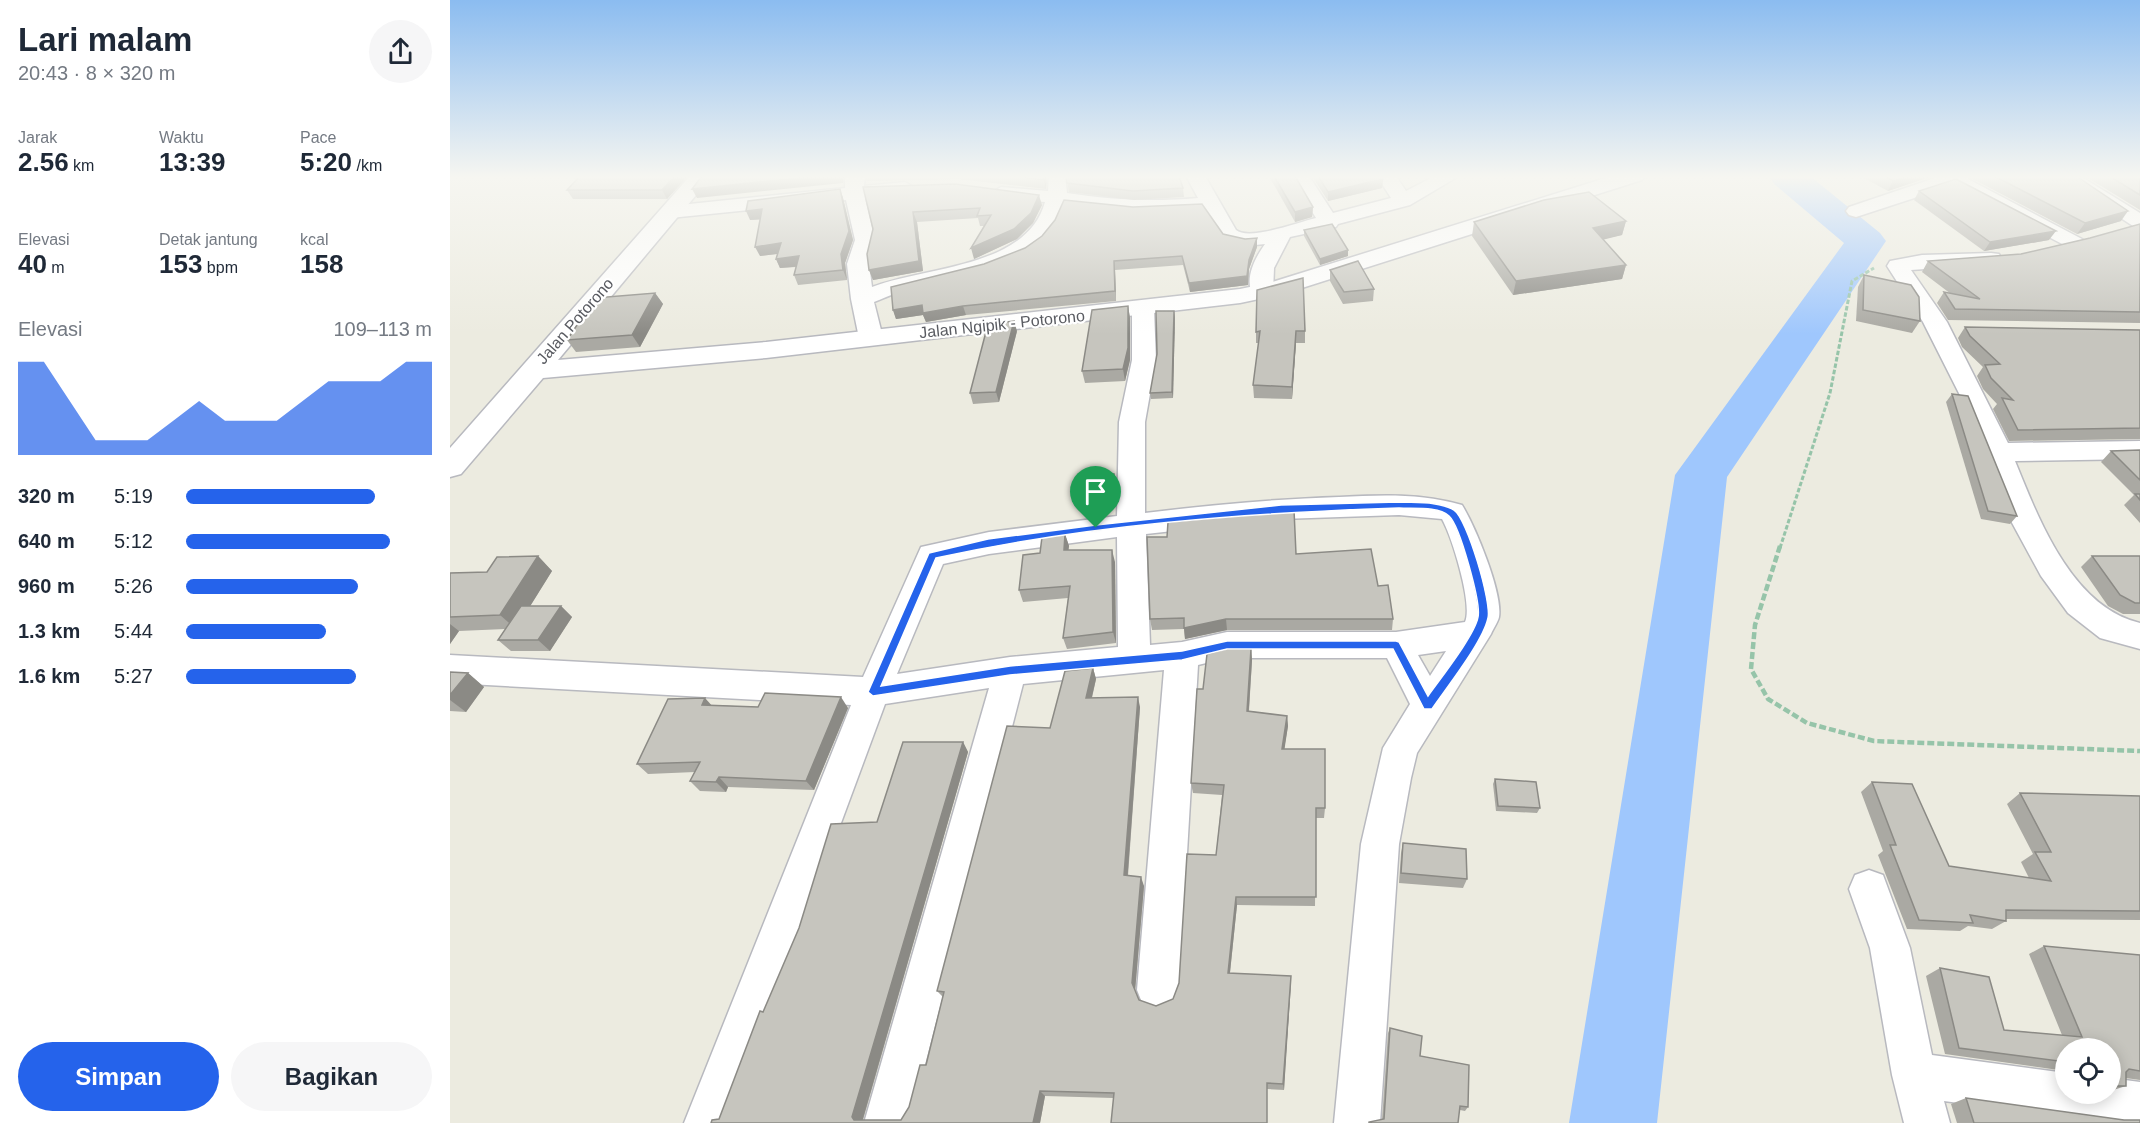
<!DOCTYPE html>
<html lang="id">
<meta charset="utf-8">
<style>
:root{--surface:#fff;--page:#f6f6f7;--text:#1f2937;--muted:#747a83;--accent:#2563eb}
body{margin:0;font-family:Helvetica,sans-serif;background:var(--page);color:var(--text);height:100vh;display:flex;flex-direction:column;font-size:22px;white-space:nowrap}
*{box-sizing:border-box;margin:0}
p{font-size:20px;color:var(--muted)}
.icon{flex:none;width:33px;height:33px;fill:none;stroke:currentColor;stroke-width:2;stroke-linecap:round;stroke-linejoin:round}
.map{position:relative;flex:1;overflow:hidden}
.side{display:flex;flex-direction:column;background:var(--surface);width:450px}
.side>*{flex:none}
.controls{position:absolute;left:1605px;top:1038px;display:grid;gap:12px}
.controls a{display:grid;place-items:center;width:66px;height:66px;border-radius:50%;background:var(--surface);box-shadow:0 3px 15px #0003;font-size:30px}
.pin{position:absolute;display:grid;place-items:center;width:51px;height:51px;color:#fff;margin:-62px -26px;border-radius:50% 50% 50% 0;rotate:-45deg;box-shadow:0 0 6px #0007}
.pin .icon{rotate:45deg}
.round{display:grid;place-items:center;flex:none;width:63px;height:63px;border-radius:32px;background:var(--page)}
.summary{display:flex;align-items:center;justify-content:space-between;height:102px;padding:0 18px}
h1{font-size:33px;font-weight:600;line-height:45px}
.metrics{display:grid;grid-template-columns:repeat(3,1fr);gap:9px;height:102px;padding:6px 18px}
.metrics div{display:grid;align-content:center}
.metrics b{font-size:26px;font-weight:600}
.metrics small{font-size:16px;font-weight:400}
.metrics p{font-size:16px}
.chart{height:168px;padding:12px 18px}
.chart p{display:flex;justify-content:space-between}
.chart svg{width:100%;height:108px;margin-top:6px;fill:var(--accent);opacity:.7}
.action{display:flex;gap:12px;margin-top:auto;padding:12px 18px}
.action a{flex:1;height:69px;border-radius:36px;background:var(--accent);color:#fff;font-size:24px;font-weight:600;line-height:69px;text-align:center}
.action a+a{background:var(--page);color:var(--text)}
ul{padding:0 18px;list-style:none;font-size:20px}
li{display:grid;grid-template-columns:96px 72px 1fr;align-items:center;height:45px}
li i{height:15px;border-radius:8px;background:var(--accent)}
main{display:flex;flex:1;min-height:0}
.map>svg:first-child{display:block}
</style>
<main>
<section class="side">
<div class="summary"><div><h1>Lari malam</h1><p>20:43 · 8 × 320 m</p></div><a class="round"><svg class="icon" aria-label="share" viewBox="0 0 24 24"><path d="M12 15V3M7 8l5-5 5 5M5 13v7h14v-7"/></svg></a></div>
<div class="metrics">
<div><p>Jarak</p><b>2.56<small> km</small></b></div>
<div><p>Waktu</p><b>13:39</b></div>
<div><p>Pace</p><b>5:20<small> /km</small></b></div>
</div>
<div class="metrics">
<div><p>Elevasi</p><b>40<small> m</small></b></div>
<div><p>Detak jantung</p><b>153<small> bpm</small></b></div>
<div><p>kcal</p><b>158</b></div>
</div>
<div class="chart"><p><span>Elevasi</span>109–113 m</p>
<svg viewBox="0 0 160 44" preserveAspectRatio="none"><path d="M0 44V6L10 6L20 22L30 38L40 38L50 38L60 30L70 22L80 30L90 30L100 30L110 22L120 14L130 14L140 14L150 6L160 6V44z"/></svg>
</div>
<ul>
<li><b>320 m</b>5:19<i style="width:77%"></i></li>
<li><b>640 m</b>5:12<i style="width:83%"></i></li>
<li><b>960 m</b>5:26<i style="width:70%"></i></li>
<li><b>1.3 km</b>5:44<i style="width:57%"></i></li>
<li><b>1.6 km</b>5:27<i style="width:69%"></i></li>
</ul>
<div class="action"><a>Simpan</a><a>Bagikan</a></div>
</section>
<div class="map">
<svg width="1690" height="1123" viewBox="0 0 1690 1123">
<rect width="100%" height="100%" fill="#ecebe0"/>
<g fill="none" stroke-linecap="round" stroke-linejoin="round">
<path fill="#9fc7fd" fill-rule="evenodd" d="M1319,176H1360L1430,233L1436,241L1277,477L1207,1123H1119L1225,475L1394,243L1324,184Z"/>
<defs>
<g id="minor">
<path d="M395,176H415L414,186L455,182L465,188L455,194L415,198L425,240L419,264L422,287C477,266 577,268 595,202L551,199L541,193L551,187L598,191L599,176H615L617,193C662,200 702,202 748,198L736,176H755L786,230C799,241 849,222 866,218L840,176H859L883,213L941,198L927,176H946L956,191L985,176H1009L960,205L888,224L886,227L840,237L824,268L823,292L820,297H804C793,280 805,258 815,244L796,246L774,241L754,210C702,214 665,213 614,204C598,267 529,271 476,284C458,288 441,295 424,302L433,338L429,343H413L409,338L401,299L397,264L405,240L396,200L220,218L213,216L210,212L213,208L220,206L395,188Z"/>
<path d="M1491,176H1520L1518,179L1632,239L1635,243L1632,247H1618L1501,186L1406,217L1399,215L1396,211L1399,207Z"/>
<path d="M1607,176H1630L1690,213V228L1683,226Z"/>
<path d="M1541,253L1549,254L1552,259L1549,264L1461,270L1497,322L1558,443L1690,441V459L1565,461C1589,520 1622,607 1690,623V649L1650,638L1618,613L1591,576L1560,519L1524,423L1473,322L1437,266L1440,261L1472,255Z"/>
<path d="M693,302L701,304L704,309L706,360L695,422V513C760,505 824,499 889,497C931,495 971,493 1012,505C1025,526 1053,593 1049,617C1048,622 1043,629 1041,634L967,753L961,778L949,844L930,1123H884L911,844L933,748L960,704L937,658H777L748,665L729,990L723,1005L708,1011L693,1005L687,990L714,670L573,684L460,1123H414L539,688L435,704L280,1123H234L401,705L0,683V655L413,677L471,547L539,532L667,516L669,422L682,360V309L685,304ZM949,515L992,519C1002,537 1023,604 1015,622L946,632H777L732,642L700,645L696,534L831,519ZM667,537L668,647L560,657L447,674L493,564L539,554ZM996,651L980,676L968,655Z"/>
<path d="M1419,870L1433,875L1460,948L1482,1055L1616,1073V1094H1660V1078L1690,1082V1123H1655L1494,1101L1500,1123H1454L1442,1075L1420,948L1399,889L1405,875Z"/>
</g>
<path id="tertiary" d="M240,176H262L108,360L316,342L790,289L819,283L1162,176H1195L1192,180L833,294L790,303L316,358L93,378L11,474L0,477V448Z"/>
</defs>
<use href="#minor" stroke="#b8b9bf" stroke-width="3"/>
<use href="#tertiary" stroke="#b8b9bf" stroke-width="3"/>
<path stroke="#96c4a9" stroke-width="3" stroke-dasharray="4.5 2" stroke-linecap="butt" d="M1330,548L1380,393L1402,281L1424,268"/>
<path stroke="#96c4a9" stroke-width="4.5" stroke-dasharray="7 3" stroke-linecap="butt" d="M1330,546L1305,625L1301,669L1318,699L1357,723L1424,741L1690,751"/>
<use href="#minor" fill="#fff" fill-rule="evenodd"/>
<use href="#tertiary" fill="#fff" fill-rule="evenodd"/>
</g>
<g fill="#aaa9a3">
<path d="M238,176L217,199H123L117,190Z"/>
<path d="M415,176H597L596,189L508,179L417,181Z"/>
<path d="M616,176L733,188L734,197L684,200L619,192Z"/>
<path d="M819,176H845L863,207L862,217L845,222Z"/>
<path d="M862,176H931L933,179L932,188L878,201Z"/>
<path d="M1410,176H1483L1438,191Z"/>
<path d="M1521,176H1626L1671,221L1627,234L1521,178Z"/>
<path d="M1635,176H1690V210Z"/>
<path d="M413,187L592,205L583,223L567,239L524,259L535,226H530L528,218L467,222L473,271L423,280L419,270L423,229Z"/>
<path d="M390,189L393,198L403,240L395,263L397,280L348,285L344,275L346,267L330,268L326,259L327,254L310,256V219L300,220Z"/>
<path d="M1469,191L1599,240L1534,251L1464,200Z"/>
<path d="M1176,221L1172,235L1153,239L1176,265L1172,279L1063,295L1022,236L1024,222Z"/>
<path d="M1690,224V323L1498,320L1487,303L1494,292L1501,294L1472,272L1478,261L1571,254L1640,238Z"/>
<path d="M854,230L898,250V256L870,265L854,236Z"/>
<path d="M773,234L807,247L799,269L798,285L740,292L733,265L665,270L666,301L516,315L476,322L473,315L446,319L443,310Z"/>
<path d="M880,270L924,289L923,301L893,304L880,281Z"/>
<path d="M1414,275L1470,321L1462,333L1406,321L1408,287Z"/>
<path d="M205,293L213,304L190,347L126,352L117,340Z"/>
<path d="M678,306L680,318V360L675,381L635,383L632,371Z"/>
<path d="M724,311L725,317L723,398L701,399L700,393Z"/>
<path d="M1515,327L1690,330V439L1559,441L1543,409L1547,404L1533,389L1527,376L1533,367L1512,347L1508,338Z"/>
<path d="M567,331L549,402L523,404L520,393Z"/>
<path d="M855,331V343H846L842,399L804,398L803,385L809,343H806V332Z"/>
<path d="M1502,394L1567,516L1560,524L1531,519L1496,402Z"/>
<path d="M1690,450V523L1674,505L1684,495L1651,462L1661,451Z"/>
<path d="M664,474L666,480L662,511L632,512L630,506Z"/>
<path d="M615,534L619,546L618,550L665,562L666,643L617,649L613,638L618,598L573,602L569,590L590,553Z"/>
<path d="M846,554L928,586L943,619L942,630H777L735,639L734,629L702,630L700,619Z"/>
<path d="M88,556L102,571L80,606H111L122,617L100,651H61L48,640L55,629L9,631L0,644V573L37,572Z"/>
<path d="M1642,556H1690V614H1673L1658,606L1631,567Z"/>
<path d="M801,649L802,660L799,711L837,716L838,726L834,749L875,808L874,818H866L865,906L787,905L780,973L841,976L834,1090L818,1089L663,1098L595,1096L590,1123H261L269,1119L313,1012L427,822L513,742L518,752L413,1120H451L459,1107L476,1065L493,997L487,991L600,728L643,668L646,679L642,698L690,707L678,876L694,886L685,991L689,1000L706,1006L723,999L729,983L766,855L772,795L743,793L741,783L753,689Z"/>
<path d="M0,672L18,673L34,687L16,712L0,711Z"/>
<path d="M262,705L308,707L398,708L364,790L278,787L276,792L250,791L240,781L245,772L198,774L187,764Z"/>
<path d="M1045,779L1090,808L1087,813L1046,811L1043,784Z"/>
<path d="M1422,782L1499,866L1579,878L1571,862L1583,854L1557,804L1570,793L1690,796V920L1556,919V921L1542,929L1518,926L1510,931L1457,929L1428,855L1433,851L1411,792Z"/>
<path d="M953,843L1017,879L1013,888L949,883L951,853Z"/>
<path d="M1594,946L1690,955V1080L1676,1078V1086L1660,1091V1048H1616V1071L1495,1054L1476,976L1490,968L1554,1030L1612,1035L1579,954Z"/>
<path d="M940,1028L970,1056L1018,1107L1015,1111L1010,1110L932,1120L938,1033Z"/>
<path d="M1516,1098L1674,1120L1690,1123H1507L1501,1104Z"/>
</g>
<g fill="#8b8a85">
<path d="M225,176H238L217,199L212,190Z"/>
<path d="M367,176H394L393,183L247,198L242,189Z"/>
<path d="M594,176H597L596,189L594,180Z"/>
<path d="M1458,176H1483L1438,191L1443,181Z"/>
<path d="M933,179L932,188L878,201V192Z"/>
<path d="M390,189L393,198L403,240L395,263L397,280L393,270L391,254Z"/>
<path d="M589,195L592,205L583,223L567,239L524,259L521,248Z"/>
<path d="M863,207L862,217L845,222V212Z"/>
<path d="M312,209L316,219L300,220L296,211Z"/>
<path d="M1678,211L1671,221L1627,234L1635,223Z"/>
<path d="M463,212L467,222L473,271L423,280L419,270Z"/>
<path d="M1176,221L1172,235L1140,243L1143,228Z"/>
<path d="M1606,231L1599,240L1534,251L1540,242Z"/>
<path d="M807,238V247L799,269L798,285L740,292L739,283L799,260Z"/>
<path d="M331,243L335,253L310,256L305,247Z"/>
<path d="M898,250V256L870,265V259Z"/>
<path d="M349,256L354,266L330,268L326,259Z"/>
<path d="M664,261L665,270L666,301L665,291Z"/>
<path d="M1176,265L1172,279L1063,295L1066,281Z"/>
<path d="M205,293L213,304L190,347L182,335Z"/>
<path d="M472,305L513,306L516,315L476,322L473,315L446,319L443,310Z"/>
<path d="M678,306L680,318V360L675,381L673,369Z"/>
<path d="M724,311L725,317L723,398L722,392Z"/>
<path d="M564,321L567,331L549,402L546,392Z"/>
<path d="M846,331V343L842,399V387Z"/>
<path d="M664,474L666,480L662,511L661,505Z"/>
<path d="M615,534L619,546L617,562L614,550Z"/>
<path d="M662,550L665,562L666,643L663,632Z"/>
<path d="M88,556L102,571L66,629L50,615Z"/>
<path d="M111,606L122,617L100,651L88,640Z"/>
<path d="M776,619L777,630L735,639L734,628Z"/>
<path d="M0,624L9,631L0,644Z"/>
<path d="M801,649L802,660L798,722L797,711Z"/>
<path d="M643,668L646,679L639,709L636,698Z"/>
<path d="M18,673L34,687L16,712L0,700V695Z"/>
<path d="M391,697L398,708L364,790L356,781Z"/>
<path d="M688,697L690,707L677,884L674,875Z"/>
<path d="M255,698L264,708L252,705Z"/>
<path d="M837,716L838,726L833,759L832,749Z"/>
<path d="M513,742L518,752L412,1122L404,1120L402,1117Z"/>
<path d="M269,777L278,787L276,792L266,782Z"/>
<path d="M691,877L694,886L685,991L682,983Z"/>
<path d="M786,897L787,905L779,981L778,973Z"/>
<path d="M841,976V984L834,1090L833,1084Z"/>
<path d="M590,1091L595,1096L590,1123H583Z"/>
</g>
<g fill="#c6c5be" stroke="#8b8a85" stroke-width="1.5">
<path d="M130,176H225L212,190H117Z"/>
<path d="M252,176H367L242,189Z"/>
<path d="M564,176H594V180Z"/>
<path d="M616,176H729L733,188L683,191L617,183Z"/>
<path d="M824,176H845L863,207L845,212Z"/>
<path d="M868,176H931L933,179L878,192Z"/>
<path d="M1434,176H1458L1443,181Z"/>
<path d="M1544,176H1626L1678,211L1635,223Z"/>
<path d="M1659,176H1690V195Z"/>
<path d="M1506,179L1606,231L1540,242L1469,191Z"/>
<path d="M505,184L589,195L581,213L564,229L521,248L541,215L527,216L530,208L463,212L469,261L419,270L417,254L423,229L413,187Z"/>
<path d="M390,189L399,231L391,254L393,270L344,275L349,256L326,259L331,243L305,247L312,209L296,211L298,201Z"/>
<path d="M1139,192L1176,221L1143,228L1176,265L1066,281L1024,222L1094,200Z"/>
<path d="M614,200L683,207L752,204L773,234L795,239L807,238L799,260L797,276L739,283L732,256L664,261L665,291L513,306L473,313L472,305L443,310L441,287L534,264L575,248L592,236L605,220Z"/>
<path d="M882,224L898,250L870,259L854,230Z"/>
<path d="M1690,224V312L1505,309L1494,292L1530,299L1478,261L1571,254L1640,238Z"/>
<path d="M908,261L924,289L894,292L880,270Z"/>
<path d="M1414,275L1461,285L1469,297L1470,321L1413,310Z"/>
<path d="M853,278L855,331H846L842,387L803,385L810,331L806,332L807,290Z"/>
<path d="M205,293L182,335L117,340L145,298Z"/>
<path d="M678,306V348L673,369L632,371L642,310Z"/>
<path d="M706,311H724L722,392L700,393L707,354Z"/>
<path d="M564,321L546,392L520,393L538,324Z"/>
<path d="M1515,327L1690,330V428L1568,430L1552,398L1563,400L1541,378L1535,365L1550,364L1520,336Z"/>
<path d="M1502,394L1518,396L1567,516L1538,511Z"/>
<path d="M1690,450V480L1661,451Z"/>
<path d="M664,474L661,505L630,506L635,475Z"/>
<path d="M1685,494H1690V500Z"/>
<path d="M844,510L846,554L921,549L928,586L938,585L943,619H776L734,628V618L700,619L697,537H717L718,522Z"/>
<path d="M615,534L614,550H662L663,632L613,638L620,586L569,590L573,555L590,553L592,537Z"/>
<path d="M88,556L50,615L0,617V573L37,572L47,557Z"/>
<path d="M1642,556H1690V603H1685L1670,595Z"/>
<path d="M71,606H111L88,640H48Z"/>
<path d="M776,649H801L797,711L837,716L832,749H875V808H866V897H786L778,973L841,976L833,1084L817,1083V1123H661L664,1093L590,1091L583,1123H261L262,1120L269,1119L310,1011L313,1012L349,928L381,824L427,822L453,742H513L402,1117L404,1120H451L459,1107L470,1065H476L494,992L487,991L557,726L600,728L615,671L643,668L636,698L688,697L674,875L691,877L682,983L689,1000L706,1006L723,999L729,983L737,854L766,855L774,785L741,783L747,689H753L757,654Z"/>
<path d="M0,672L18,673L0,695Z"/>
<path d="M315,693L391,697L356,781L269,777L266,782L240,781L250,762L187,764L218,699L255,698L252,705L308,707Z"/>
<path d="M1045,779L1086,782L1090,808L1048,806Z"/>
<path d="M1422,782L1462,784L1499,866L1601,881L1585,852H1601L1570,793L1690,796V911L1556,910V921L1520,915L1523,923L1469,920L1440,845H1446Z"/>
<path d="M953,843L1016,849L1017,879L951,873Z"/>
<path d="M1594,946L1690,955V1071L1679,1069L1676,1072V1086H1660V1048H1616V1062L1509,1048L1490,968L1539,977L1554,1030L1632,1037Z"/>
<path d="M940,1028L972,1036L970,1056L1019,1065L1018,1107L1010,1106L1008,1123H919V1122L934,1119Z"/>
<path d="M1516,1098L1674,1120H1690V1123H1524Z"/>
</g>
<linearGradient id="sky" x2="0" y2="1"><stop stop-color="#8bbcf0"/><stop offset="0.53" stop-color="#f6f6f1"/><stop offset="1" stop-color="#f6f6f1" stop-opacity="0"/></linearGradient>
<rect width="1690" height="334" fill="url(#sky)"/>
<path fill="#2563eb" stroke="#fff" stroke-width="1.5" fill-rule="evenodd" d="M949,502C966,503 989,501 1004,510C1017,518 1042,603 1038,618C1033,642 997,687 982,709H974L943,649H777L732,660L560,675L423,696L418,692L479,553L538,539L646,525L831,505ZM949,508C963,509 988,506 999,516C1010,526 1031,603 1028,617C1025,635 990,679 978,696L949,642L946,641H777L732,651L560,666L431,686L486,558C637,525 795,513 949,508Z"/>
<g text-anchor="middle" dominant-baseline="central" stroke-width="4.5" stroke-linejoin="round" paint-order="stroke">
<g font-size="16" fill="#595b61" stroke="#fff">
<text transform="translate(125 321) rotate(-49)">Jalan Potorono</text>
<text transform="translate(552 324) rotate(-6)">Jalan Ngipik - Potorono</text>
</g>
</g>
</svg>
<div class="controls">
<a><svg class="icon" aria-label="locate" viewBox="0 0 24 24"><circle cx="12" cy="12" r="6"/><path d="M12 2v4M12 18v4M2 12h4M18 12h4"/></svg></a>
</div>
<div class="pin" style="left:646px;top:528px;background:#1e9e55"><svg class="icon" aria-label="arrive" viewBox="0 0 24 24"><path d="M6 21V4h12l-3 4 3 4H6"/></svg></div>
</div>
</main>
